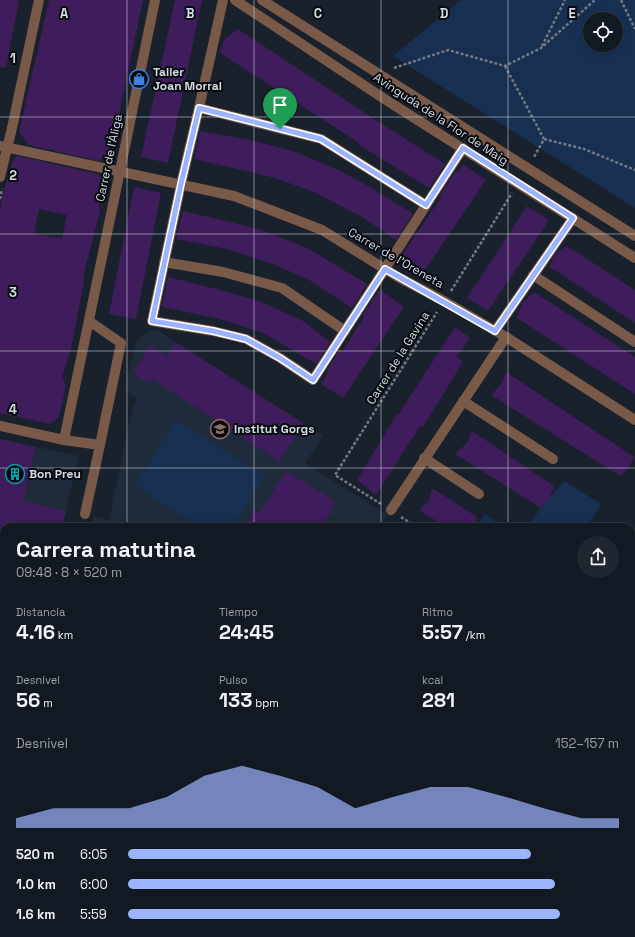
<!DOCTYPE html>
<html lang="es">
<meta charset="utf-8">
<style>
:root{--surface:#131922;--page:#20262f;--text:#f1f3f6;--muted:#9da0a5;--line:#323840;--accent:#9cb4fd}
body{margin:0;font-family:"Space Grotesk",sans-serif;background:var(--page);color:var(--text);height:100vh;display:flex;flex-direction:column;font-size:15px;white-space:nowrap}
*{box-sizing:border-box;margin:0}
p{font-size:13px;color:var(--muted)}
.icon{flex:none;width:22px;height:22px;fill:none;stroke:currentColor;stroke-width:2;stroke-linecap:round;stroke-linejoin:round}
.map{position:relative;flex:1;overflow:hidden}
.panel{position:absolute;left:0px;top:523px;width:635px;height:414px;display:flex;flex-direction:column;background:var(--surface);border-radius:12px 12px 0 0;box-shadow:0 2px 10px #0003,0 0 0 1px var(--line)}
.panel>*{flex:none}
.controls{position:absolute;left:583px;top:12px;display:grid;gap:8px}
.controls a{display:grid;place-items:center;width:40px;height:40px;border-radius:50%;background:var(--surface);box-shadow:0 2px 10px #0003,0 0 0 1px var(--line);font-size:20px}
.pin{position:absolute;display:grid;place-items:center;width:34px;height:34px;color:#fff;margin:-41px -17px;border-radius:50% 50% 50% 0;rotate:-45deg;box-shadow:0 0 4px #0007}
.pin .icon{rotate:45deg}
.round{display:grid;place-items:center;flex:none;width:42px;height:42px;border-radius:21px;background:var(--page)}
.headline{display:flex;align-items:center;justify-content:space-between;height:68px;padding:0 16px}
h1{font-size:22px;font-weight:700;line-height:30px}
.stats{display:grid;grid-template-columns:repeat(3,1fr);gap:6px;height:68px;padding:4px 16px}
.stats div{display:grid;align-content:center}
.stats b{font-size:20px;font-weight:700}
.stats small{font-size:11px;font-weight:400}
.stats p{font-size:11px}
.chart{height:112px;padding:8px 16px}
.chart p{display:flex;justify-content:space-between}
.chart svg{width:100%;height:72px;margin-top:4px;fill:var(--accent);opacity:.7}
ul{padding:0 16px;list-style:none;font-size:13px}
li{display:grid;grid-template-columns:64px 48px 1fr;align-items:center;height:30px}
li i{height:10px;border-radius:5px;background:var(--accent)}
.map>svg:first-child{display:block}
</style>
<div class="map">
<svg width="635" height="937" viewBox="0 0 635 937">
<rect width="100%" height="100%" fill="#19212d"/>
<g fill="#1f2b3b">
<path d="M150,330H157L323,436L305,463L387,515L380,527H89L94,516L109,520L132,410L138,399L124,389L137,341Z"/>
<path d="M0,439L79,456L62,527H4V591L0,590Z"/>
<path d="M0,662L4,663V933H453L450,937H0Z"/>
</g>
<g fill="#173052" fill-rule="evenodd">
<path d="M461,0H635V208L393,56ZM590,19H616V45H590Z"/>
<path d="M176,420L265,476L232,527H199L135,486Z"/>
<path d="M564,481L601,504L587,527H526Z"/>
<path d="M485,514L503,527H476Z"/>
<path d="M631,579L635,581V662L631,669Z"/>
<path d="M0,590L4,591V663L0,662Z"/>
<path d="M635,737V937H497L499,933H631V742Z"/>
</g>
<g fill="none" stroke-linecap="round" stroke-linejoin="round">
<g stroke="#147a8d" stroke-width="5">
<path d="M0,635L4,636"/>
<path d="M631,822L635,823"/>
</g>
</g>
<g fill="#3f1c5c" fill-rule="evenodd">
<path d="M0,0H19L6,68L0,67Z"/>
<path d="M49,0H143L111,153L99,161L29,145L19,132Z"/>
<path d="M175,0H202L168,163L141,157Z"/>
<path d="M238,29L371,117L445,164L429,188L359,145V143L220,53L224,40Z"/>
<path d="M200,131L250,140L296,152L338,170L365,184L413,214L396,240L362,217L314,192L275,178L194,159Z"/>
<path d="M18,156L98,174L101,177L98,194L100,211L83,277H85L71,349L62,377L66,386L59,417L50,424L0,413V211L2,197L13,160ZM39,209L67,215L62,238L34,234Z"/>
<path d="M463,164L486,180L425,270L402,255L442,196L440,195L456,171L458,172Z"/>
<path d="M134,187L161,193L136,319L109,314Z"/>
<path d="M527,206L549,220L488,311L467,298Z"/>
<path d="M183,211L230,222L268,232L309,249L367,284L352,308L309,280L273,264L227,249L176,239Z"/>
<path d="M567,246L635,290V323L550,267L553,258L557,252Z"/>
<path d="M168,277L228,292L264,303L303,321L330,342L316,364L263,333L220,319L162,307Z"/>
<path d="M379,290L380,291L381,290L404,307L343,398L321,384L329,371L327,370L340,350L342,352L364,317L363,315Z"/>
<path d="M534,292L635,357V394L517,318L522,303Z"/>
<path d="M455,327L470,338L457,357L463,362L423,427L420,426L376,495L357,480L397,414L398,415Z"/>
<path d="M175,342L303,423L279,461L152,379L149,383L133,373L150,345L167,356Z"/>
<path d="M506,372L634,457L629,467L620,476L491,395L501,384Z"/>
<path d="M472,431L554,486L550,498L541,508L455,454L467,443Z"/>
<path d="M0,439L36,447L23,501L66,511L62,527H0Z"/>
<path d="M286,471L336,502L322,527H251L252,526L248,523L254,510L259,514Z"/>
<path d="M432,488L477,517L475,527H446L419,510L429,501Z"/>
</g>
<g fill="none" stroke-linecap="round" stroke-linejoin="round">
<g stroke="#727983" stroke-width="2.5" stroke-dasharray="3 2" stroke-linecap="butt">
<path d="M621,0L635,29"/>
<path d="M542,46L565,0"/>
<path d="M505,66L544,139L534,157"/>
<path d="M394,68L448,50L505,66L541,48L595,0"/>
<path d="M544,139L584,149L635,170"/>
<path d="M0,199L2,189"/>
<path d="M451,291L512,193"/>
<path d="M381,504L335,475L437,312"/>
<path d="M401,517L417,527"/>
<path d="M631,728L635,723"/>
<path d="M0,761L4,760"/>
<path d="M0,892L4,893"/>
<path d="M631,898L635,897"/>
<path d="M111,933L121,937"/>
<path d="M529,933L532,937"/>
<path d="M351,937L353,933"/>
<path d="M486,937L488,933"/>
<path d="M488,937L494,933"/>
</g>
<g stroke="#795948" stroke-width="10">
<path d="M223,0L199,108L321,139L426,205"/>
<path d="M235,0L386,100L635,258"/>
<path d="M262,0L635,236"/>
<path d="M199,108L181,184L152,321L213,331L246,339L280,358L313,380L463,148"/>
<path d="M0,146L234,196L322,230L398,277L444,301L506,337L635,420"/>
<path d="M0,177L12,128L39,0"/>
<path d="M164,262L223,272L282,288L345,331"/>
<path d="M533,275L635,342"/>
<path d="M495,331L573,218"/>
<path d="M463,401L553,459"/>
<path d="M0,426L64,440L100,445L121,343L89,321"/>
<path d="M64,440L120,171L155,0"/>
<path d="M424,458L479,494"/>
<path d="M391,510L506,337"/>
<path d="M85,514L100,445"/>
</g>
<g stroke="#d38f6d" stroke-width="10">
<path d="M631,695L635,690"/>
<path d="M631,708L635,704"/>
<path d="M462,937L464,933"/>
</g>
</g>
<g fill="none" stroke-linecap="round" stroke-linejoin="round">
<defs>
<path id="route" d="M199,108L321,139L426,205L463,148L573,218L495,331L385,269L313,380L280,358L246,339L213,331L152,321L181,184Z"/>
</defs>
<use href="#route" stroke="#fff" stroke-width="8"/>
<use href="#route" stroke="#9cb4fd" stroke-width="5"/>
</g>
<path fill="none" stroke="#d5dbe3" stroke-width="1" stroke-opacity="0.55" d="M127,0V527M254,0V527M381,0V527M508,0V527M0,117H635M0,234H635M0,351H635M0,468H635M0,586H4M631,586H635M0,703H4M631,703H635M0,820H4M631,820H635M127,933V937M254,933V937M381,933V937M508,933V937"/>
<defs>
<symbol id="shop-ring" viewBox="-11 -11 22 22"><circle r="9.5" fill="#070b10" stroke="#3f7fe0" stroke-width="1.5"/><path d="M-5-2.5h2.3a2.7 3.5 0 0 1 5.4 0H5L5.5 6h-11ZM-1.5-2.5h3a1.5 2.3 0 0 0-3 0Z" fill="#3f7fe0"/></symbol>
<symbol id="school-ring" viewBox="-11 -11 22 22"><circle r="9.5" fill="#070b10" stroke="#8d6e63" stroke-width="1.5"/><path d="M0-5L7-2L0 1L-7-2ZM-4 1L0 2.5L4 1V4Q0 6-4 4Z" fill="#8d6e63"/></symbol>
<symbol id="building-ring" viewBox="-11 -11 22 22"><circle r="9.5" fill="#070b10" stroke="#0f9aa8" stroke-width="1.5"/><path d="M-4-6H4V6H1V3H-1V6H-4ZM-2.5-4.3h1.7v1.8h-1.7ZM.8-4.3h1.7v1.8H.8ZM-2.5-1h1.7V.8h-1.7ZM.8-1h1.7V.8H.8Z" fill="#0f9aa8"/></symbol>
</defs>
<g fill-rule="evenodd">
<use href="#shop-ring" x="128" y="68" width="22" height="22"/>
<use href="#school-ring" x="209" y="418" width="22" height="22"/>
<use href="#building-ring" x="4" y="463" width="22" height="22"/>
</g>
<g text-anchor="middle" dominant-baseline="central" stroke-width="4" stroke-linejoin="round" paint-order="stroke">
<g font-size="12" font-weight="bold" fill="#d5dbe3" stroke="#070b10" text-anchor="start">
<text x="153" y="72">Taller<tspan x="153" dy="14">Joan Morral</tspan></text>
<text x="234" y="429">Institut Gorgs</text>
<text x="29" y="474">Bon Preu</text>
</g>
<g font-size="12" fill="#d5dbe3" stroke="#070b10">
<text transform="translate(441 119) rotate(33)">Avinguda de la Flor de Maig</text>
<text transform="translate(109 158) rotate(-78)">Carrer de l'Àliga</text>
<text transform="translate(396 258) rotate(30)">Carrer de l'Oreneta</text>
<text transform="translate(398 358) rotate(-58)">Carrer de la Gavina</text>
</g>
</g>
<g font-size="13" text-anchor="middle" font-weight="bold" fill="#d5dbe3" stroke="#070b10" stroke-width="4" stroke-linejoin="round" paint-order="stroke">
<text x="64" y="18">A</text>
<text x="190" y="18">B</text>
<text x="318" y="18">C</text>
<text x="444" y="18">D</text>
<text x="572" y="18">E</text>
<text x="13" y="63">1</text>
<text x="13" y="180">2</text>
<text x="13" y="297">3</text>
<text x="13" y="414">4</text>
</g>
</svg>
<div class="controls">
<a><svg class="icon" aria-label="locate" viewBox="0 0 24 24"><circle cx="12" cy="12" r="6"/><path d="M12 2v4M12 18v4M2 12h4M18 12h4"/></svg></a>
</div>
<div class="pin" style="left:280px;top:129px;background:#1e9e55"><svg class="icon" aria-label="arrive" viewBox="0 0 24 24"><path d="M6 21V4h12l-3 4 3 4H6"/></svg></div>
<section class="panel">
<div class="headline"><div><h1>Carrera matutina</h1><p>09:48 · 8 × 520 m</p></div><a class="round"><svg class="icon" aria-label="share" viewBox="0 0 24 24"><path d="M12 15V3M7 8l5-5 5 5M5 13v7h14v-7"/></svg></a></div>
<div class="stats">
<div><p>Distancia</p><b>4.16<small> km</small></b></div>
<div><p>Tiempo</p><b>24:45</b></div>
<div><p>Ritmo</p><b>5:57<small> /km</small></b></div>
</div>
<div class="stats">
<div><p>Desnivel</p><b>56<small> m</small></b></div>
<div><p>Pulso</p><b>133<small> bpm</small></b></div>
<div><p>kcal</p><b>281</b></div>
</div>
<div class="chart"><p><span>Desnivel</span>152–157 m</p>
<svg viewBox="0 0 160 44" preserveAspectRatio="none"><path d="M0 44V38L10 32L20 32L30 32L40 25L50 12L60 6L70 12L80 19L90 32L100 25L110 19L120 19L130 25L140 32L150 38L160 38V44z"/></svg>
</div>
<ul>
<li><b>520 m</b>6:05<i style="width:82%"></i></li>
<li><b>1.0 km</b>6:00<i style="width:87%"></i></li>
<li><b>1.6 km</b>5:59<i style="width:88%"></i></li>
</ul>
</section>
</div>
